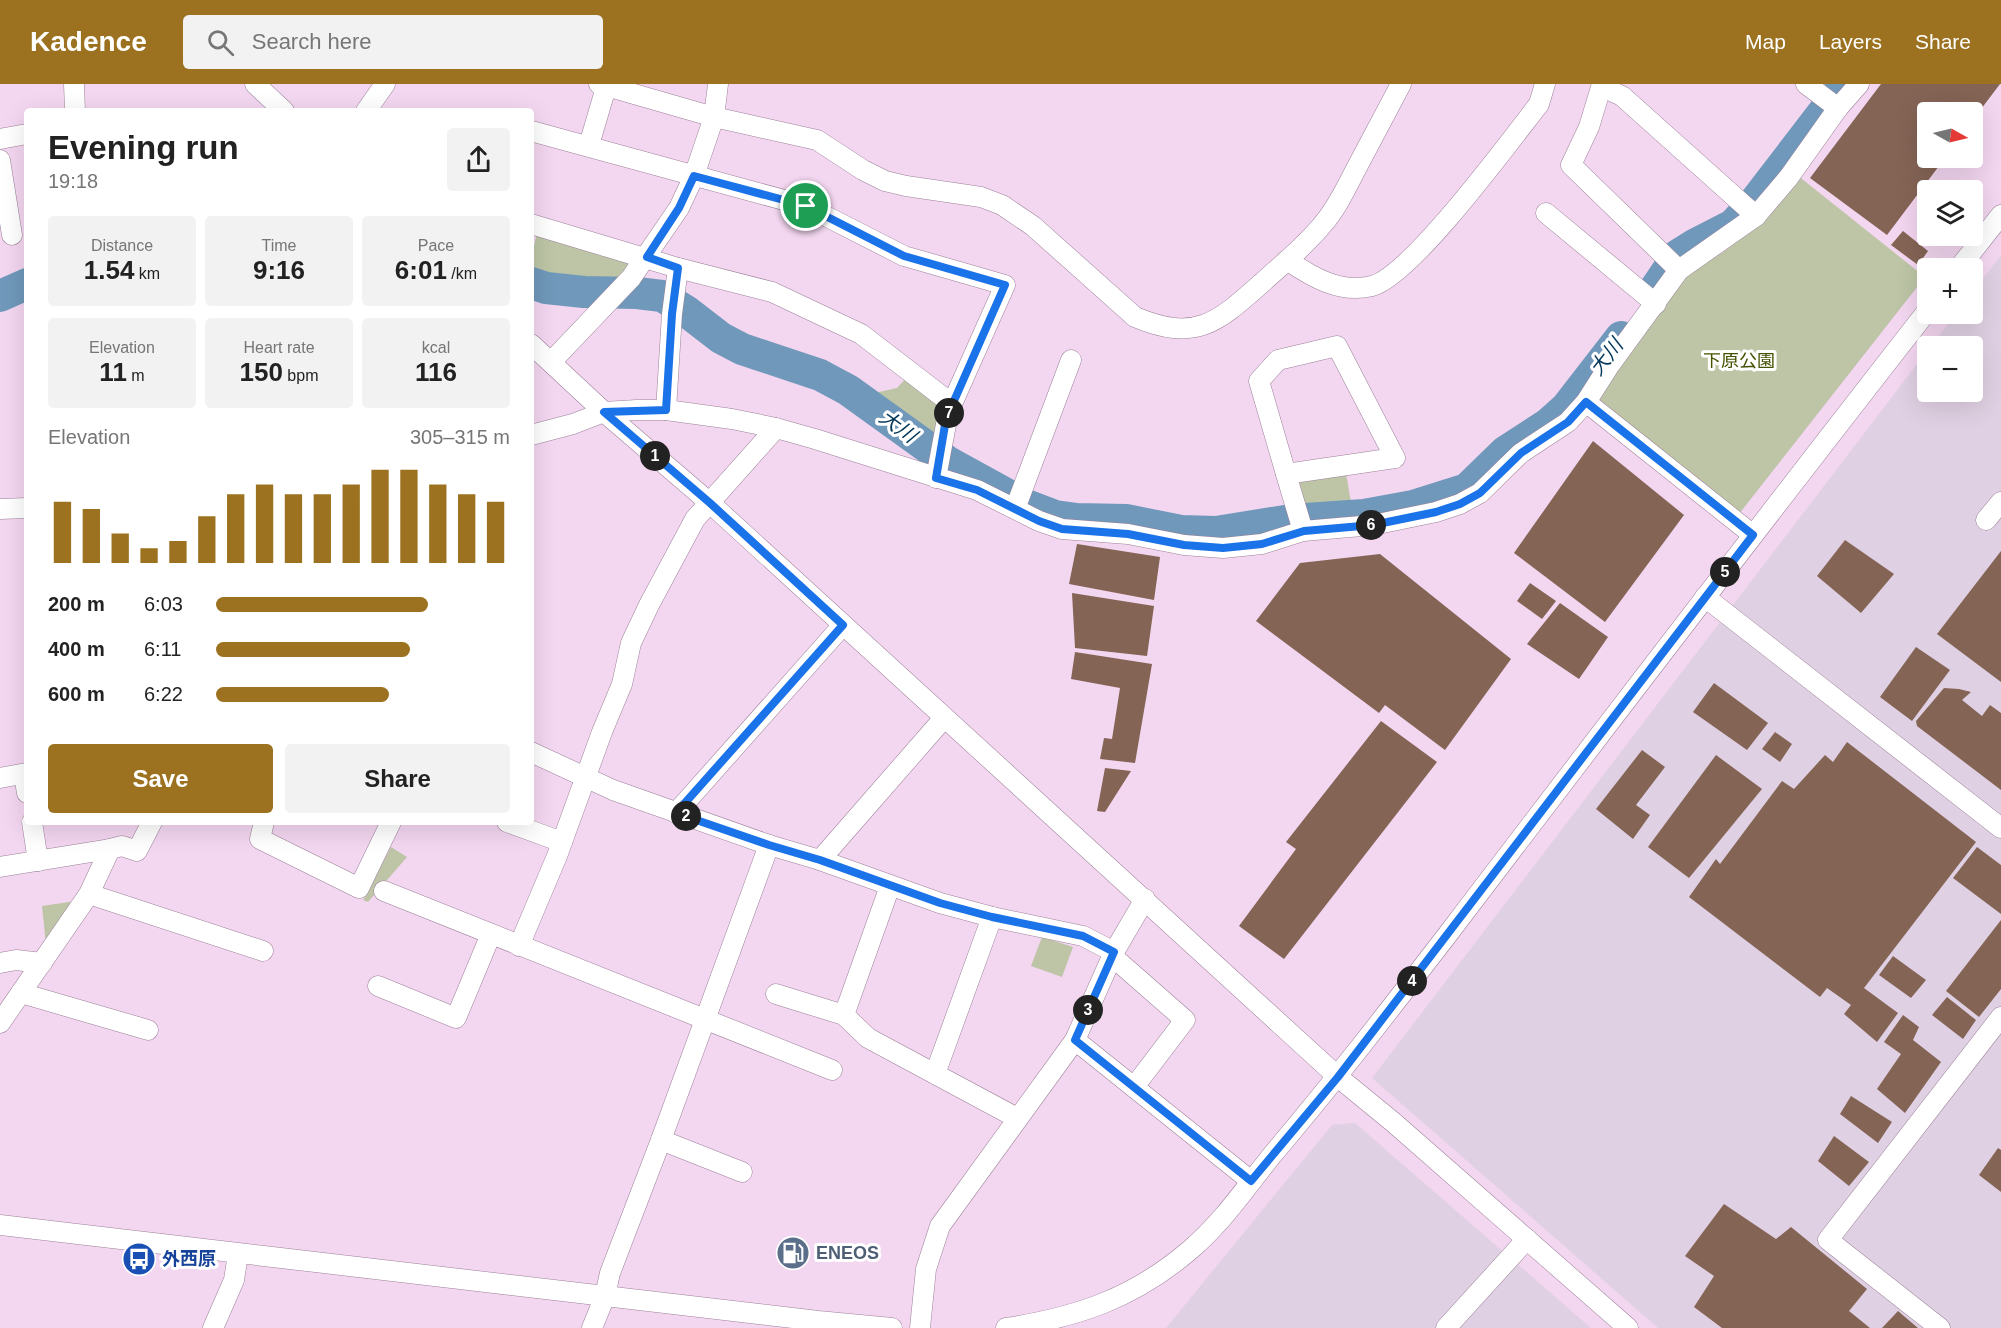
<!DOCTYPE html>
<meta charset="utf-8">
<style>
:root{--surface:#fff;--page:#f2f2f2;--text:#222;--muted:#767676;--accent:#9c7220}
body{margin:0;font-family:Arial,"Noto Sans JP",sans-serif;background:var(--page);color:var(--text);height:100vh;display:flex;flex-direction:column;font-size:22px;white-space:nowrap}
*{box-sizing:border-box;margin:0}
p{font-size:20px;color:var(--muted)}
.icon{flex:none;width:33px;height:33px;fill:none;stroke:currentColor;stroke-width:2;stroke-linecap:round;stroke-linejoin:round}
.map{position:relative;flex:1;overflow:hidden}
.sheet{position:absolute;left:24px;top:24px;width:510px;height:717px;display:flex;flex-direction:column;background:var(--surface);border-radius:6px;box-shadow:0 6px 24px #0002}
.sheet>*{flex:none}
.needle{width:39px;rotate:98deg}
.controls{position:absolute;left:1917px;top:18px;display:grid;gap:12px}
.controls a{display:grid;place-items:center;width:66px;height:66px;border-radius:6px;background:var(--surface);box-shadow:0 6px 24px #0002;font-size:30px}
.pin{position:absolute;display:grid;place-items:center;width:51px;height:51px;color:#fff;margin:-26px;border:3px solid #fff;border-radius:50%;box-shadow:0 2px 6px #0007}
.km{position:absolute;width:30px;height:30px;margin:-15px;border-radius:50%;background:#222;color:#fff;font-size:16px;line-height:30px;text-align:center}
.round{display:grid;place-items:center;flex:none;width:63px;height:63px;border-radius:6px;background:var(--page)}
.headline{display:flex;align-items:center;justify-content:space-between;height:102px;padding:0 24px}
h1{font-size:33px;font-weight:800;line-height:45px}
.stats{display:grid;grid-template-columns:repeat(3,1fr);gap:9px;height:102px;padding:6px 24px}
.stats div{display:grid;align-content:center;border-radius:6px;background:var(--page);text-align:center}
.stats b{font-size:26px;font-weight:800}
.stats small{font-size:16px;font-weight:400}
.stats p{font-size:16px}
.chart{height:168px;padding:12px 24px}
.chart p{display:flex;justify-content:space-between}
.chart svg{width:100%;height:108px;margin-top:6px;stroke:var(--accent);stroke-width:6}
.action{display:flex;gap:12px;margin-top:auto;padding:12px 24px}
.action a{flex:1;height:69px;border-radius:6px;background:var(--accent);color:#fff;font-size:24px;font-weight:800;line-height:69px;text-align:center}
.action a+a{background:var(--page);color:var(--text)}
ul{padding:0 24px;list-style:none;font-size:20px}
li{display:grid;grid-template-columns:96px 72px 1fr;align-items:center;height:45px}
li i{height:15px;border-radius:8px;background:var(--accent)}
header{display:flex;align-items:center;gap:36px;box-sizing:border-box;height:84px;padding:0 30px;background:var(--accent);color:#fff}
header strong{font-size:28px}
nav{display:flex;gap:33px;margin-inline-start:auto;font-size:21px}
.search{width:420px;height:54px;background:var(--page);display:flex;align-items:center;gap:15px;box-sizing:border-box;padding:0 21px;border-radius:6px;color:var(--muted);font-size:22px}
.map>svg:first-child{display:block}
</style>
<header>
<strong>Kadence</strong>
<div class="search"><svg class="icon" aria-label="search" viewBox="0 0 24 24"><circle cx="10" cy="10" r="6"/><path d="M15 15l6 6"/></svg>Search here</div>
<nav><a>Map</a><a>Layers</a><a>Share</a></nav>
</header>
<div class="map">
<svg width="2001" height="1244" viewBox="0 0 2001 1244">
<rect width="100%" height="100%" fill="#f3d6f0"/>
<g fill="#e0d0e3">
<path d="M2001,171V1244H1658L1372,994L1927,267L1928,308H1972V262H1931L1956,230H1972L1973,208Z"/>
<path d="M1355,1039L1591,1244H1166L1332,1041Z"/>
</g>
<g fill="#bdc5a6">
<path d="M1797,91L1925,193L1739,430L1596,316L1669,213L1700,179L1722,169L1753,145Z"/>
<path d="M538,145L623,170L629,183L612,205L546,201L531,195V175Z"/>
<path d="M910,290L950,321L938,367L861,312L897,304Z"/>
<path d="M1345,383L1352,425L1300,432L1293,402L1299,390Z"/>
<path d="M391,763L407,773L368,818L363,816Z"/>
<path d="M76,817L46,861L42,822Z"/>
<path d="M1042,853L1073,863L1062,893L1031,882Z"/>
</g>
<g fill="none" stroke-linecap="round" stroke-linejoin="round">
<g stroke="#6f98ba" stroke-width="32">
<path d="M531,199L546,204L584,208L637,209L662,212L686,227L721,254L742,265L820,291L848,306L948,378L1026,421L1055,432L1077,435L1126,436L1181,447L1216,448L1291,436L1364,431L1413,422L1467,405L1505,368L1548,340L1566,324L1621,253"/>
<path d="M1653,208L1678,171L1694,161L1733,141L1756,116L1845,0"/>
<path d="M0,212L27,200"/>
</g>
</g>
<g fill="#846455">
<path d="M1881,0H2000L1972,37V28H1928V74H1945L1887,151L1810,94Z"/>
<path d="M1903,147L1928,167L1918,181L1891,161Z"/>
<path d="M1593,357L1684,431L1605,538L1514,469Z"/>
<path d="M1845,456L1894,490L1861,529L1817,492Z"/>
<path d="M1077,460L1160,473L1154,516L1069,500Z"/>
<path d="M2001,467V598L1937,550Z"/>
<path d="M1380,470L1511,575L1445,666L1385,621L1379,629L1256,537L1300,479Z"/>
<path d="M1530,499L1556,517L1542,535L1517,517Z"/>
<path d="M1072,509L1154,522L1147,572L1075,564Z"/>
<path d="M1560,519L1608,553L1579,595L1527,560Z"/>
<path d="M1916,563L1950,586L1912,637L1880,613Z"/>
<path d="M1075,568L1152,580L1135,679L1100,675L1104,654L1112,655L1120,604L1071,595Z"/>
<path d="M1714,599L1768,639L1747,666L1693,628Z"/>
<path d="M1944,604L1959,605L1971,608L1962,616L1982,632L1990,621L2001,629V706L1917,642L1916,637Z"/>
<path d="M1381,637L1437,678L1284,875L1239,842L1296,765L1286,758Z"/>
<path d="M1775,648L1792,660L1780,678L1762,665Z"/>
<path d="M1847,658L1976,758L1864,904L1898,929L1877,958L1844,930L1851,921L1827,904L1820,913L1689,813L1716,775L1720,780L1782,697L1794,705L1825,671L1833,678Z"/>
<path d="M1642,666L1665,683L1636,721L1650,731L1633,755L1596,725Z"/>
<path d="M1716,671L1762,705L1689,794L1648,763Z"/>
<path d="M1105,684L1131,687L1105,728L1097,727Z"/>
<path d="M1977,763L2001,781V830L1953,794Z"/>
<path d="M2001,836V905L1979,933L1946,907Z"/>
<path d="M1893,872L1926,896L1911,914L1879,891Z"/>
<path d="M1947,913L1976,936L1963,955L1932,931Z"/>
<path d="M1903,931L1919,943L1913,956L1941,978L1905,1029L1877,1005L1901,970L1884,958Z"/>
<path d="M1851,1012L1892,1038L1878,1059L1840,1030Z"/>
<path d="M1834,1052L1869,1078L1849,1102L1818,1077Z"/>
<path d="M1998,1064L2001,1066V1108L1979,1091Z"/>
<path d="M1724,1120L1776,1155L1791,1143L1867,1205L1849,1227L1870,1244H1722L1694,1223L1714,1192L1685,1172Z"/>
<path d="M1898,1227L1918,1244H1882Z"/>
</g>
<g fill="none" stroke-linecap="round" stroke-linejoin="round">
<defs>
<g id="minor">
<path d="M74,0L75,27"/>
<path d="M255,0L284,27"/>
<path d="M599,0L714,33L817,56L863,86L885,97L906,102L981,113L1002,121L1033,142L1135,233C1197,259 1218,238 1264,197C1284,179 1306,161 1323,140C1337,124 1346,104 1356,85C1371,57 1386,28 1401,0"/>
<path d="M1602,0L1589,43L1571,81L1679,186"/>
<path d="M1806,0L1838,24"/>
<path d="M1602,3L1622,12L1756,132"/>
<path d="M366,27L385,0"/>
<path d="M531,47L806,122L904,172L1005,201L952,320"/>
<path d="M0,55L27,50"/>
<path d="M589,61L607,0"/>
<path d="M0,76L12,151"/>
<path d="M1546,129L1656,220"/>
<path d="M531,140L678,184L772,208L861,250L952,320L947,335L936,394"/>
<path d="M1287,176C1312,193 1340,210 1372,202C1411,192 1510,57 1539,20L1545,0"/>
<path d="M1959,184L2001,131"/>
<path d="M531,260L604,328L710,419L1338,993L1393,1038L1628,1244"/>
<path d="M1337,262L1395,374L1286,390L1259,297L1278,276Z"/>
<path d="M551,278L631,194L679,124L694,92L714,33L718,0"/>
<path d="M1586,318L1753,451"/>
<path d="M666,326L672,230L678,184"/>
<path d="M531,351L573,340L604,328L637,326H666L732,335L776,344L815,355L977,406L1039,437L1062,445L1128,450L1184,461L1223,464L1262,460L1303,447L1373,441L1436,428L1460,420L1480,409L1521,369L1568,338L1586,318L1609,282L1679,186L1756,132L1789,93L1838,24L1859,0"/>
<path d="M1286,390L1303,447"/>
<path d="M0,425L27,424"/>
<path d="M1015,425L1071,276"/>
<path d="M1986,436L2001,418"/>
<path d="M1705,513L2001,744"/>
<path d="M531,668L613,706L769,761L820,776L940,819L992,833L1083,852L1114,868"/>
<path d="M24,690L27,709"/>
<path d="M0,694L27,689"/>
<path d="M676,729L843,541"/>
<path d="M32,738L38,777"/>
<path d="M264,738L260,755L359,804L391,738"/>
<path d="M507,738L562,758"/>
<path d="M820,776L944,634"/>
<path d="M0,783L110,765"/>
<path d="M890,802L844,931L868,954L1017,1034"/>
<path d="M384,807L832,986"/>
<path d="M89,810L263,867"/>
<path d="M519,862L557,772L602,648L622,600L631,559L649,521L695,435L776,344"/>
<path d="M1112,872L1185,936L1134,1003"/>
<path d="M0,879L16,876L42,879"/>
<path d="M378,902L456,934L491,850"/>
<path d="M21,909L148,946"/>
<path d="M776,910L844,931"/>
<path d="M0,939L89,810L110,765L122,762L137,767L152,738"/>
<path d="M1075,956L1251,1097"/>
<path d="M935,990L992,833"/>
<path d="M661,1056L742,1088"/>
<path d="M0,1141L818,1237L892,1244"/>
<path d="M213,1244L234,1196L238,1170"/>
<path d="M592,1244L605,1212L610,1189L661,1056L769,761"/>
<path d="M920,1244L926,1185L940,1142L1075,956L1114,868L1145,815"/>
<path d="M1006,1244C1078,1233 1134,1214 1190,1166C1222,1139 1247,1102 1273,1070C1334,998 1391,924 1448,850C1607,641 1766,433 1928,226"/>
<path d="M1446,1244L1527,1155"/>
<path d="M1940,1244L1828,1156L2001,933"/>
</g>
</defs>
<use href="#minor" stroke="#9c8199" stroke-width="21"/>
<use href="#minor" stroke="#fff" stroke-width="20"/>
</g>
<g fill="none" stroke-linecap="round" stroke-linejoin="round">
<defs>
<path id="route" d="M694,92L806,122L904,172L1005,201L946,335L936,394L977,406L1039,437L1062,445L1128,450L1184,461L1223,464L1262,460L1304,447L1373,441L1436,428L1460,420L1480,409L1521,369L1568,338L1586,318L1753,451L1338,993L1251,1097L1075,956L1114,868L1083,852L992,833L940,819L820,776L769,761L676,729L843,541L710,419L604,328L666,326L672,230L678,184L647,173L679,124Z"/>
</defs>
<use href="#route" stroke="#fff" stroke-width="12"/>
<use href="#route" stroke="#1a73e8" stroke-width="8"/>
</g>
<defs>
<symbol id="fuel-disc" viewBox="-11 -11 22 22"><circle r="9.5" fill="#5c6f8a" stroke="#fff"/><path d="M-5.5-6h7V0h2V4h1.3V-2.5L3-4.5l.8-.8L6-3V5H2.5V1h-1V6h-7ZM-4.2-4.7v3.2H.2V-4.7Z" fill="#fff"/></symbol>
<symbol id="bus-disc" viewBox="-11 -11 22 22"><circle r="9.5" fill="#1a4fb4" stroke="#fff"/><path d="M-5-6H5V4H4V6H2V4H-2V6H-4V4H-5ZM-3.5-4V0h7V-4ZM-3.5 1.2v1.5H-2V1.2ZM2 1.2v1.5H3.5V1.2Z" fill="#fff"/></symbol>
</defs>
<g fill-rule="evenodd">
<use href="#fuel-disc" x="774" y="1150" width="38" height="38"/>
<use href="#bus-disc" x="120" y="1156" width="38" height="38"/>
</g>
<g text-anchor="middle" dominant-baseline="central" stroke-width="6" stroke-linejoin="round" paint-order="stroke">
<g font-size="18" fill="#465200" stroke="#fff">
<text x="1739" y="277">下原公園</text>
</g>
<g font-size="18" font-weight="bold" fill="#4e5e75" stroke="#fff" text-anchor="start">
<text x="816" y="1169">ENEOS</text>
</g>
<g font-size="18" font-weight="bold" fill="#164399" stroke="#fff" text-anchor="start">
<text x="162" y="1175">外西原</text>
</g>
<g font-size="20" font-style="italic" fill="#023759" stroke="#fff">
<text transform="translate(1606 273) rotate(-52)">大川</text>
<text transform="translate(898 342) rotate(36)">大川</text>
</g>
</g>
</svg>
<div class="controls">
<a><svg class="needle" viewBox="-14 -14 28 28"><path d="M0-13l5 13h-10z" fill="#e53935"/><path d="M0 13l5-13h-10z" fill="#767676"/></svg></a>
<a><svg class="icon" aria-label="layers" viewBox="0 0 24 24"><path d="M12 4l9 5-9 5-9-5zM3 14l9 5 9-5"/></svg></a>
<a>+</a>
<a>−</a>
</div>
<div class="pin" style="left:806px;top:122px;background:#1e9e55"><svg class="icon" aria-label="arrive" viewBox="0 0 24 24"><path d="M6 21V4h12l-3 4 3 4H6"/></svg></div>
<b class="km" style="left:655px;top:372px">1</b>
<b class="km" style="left:686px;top:732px">2</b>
<b class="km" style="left:1088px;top:926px">3</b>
<b class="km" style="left:1412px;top:897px">4</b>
<b class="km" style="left:1725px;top:488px">5</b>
<b class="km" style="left:1371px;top:441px">6</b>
<b class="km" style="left:949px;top:329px">7</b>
<section class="sheet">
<div class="headline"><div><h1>Evening run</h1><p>19:18</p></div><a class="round"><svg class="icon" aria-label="share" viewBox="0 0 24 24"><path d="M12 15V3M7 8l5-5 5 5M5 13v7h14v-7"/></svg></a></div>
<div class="stats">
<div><p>Distance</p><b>1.54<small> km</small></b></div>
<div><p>Time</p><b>9:16</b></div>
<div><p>Pace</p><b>6:01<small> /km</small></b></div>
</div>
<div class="stats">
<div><p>Elevation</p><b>11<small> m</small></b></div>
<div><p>Heart rate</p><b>150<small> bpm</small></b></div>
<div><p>kcal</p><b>116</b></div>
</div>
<div class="chart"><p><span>Elevation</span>305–315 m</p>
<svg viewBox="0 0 160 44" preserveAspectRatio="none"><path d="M5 44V19M15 44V22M25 44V32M35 44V38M45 44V35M55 44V25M65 44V16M75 44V12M85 44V16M95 44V16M105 44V12M115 44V6M125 44V6M135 44V12M145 44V16M155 44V19"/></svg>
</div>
<ul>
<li><b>200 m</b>6:03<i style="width:72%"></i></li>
<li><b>400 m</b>6:11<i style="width:66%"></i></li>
<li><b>600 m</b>6:22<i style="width:59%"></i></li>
</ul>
<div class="action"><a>Save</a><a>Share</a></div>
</section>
</div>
